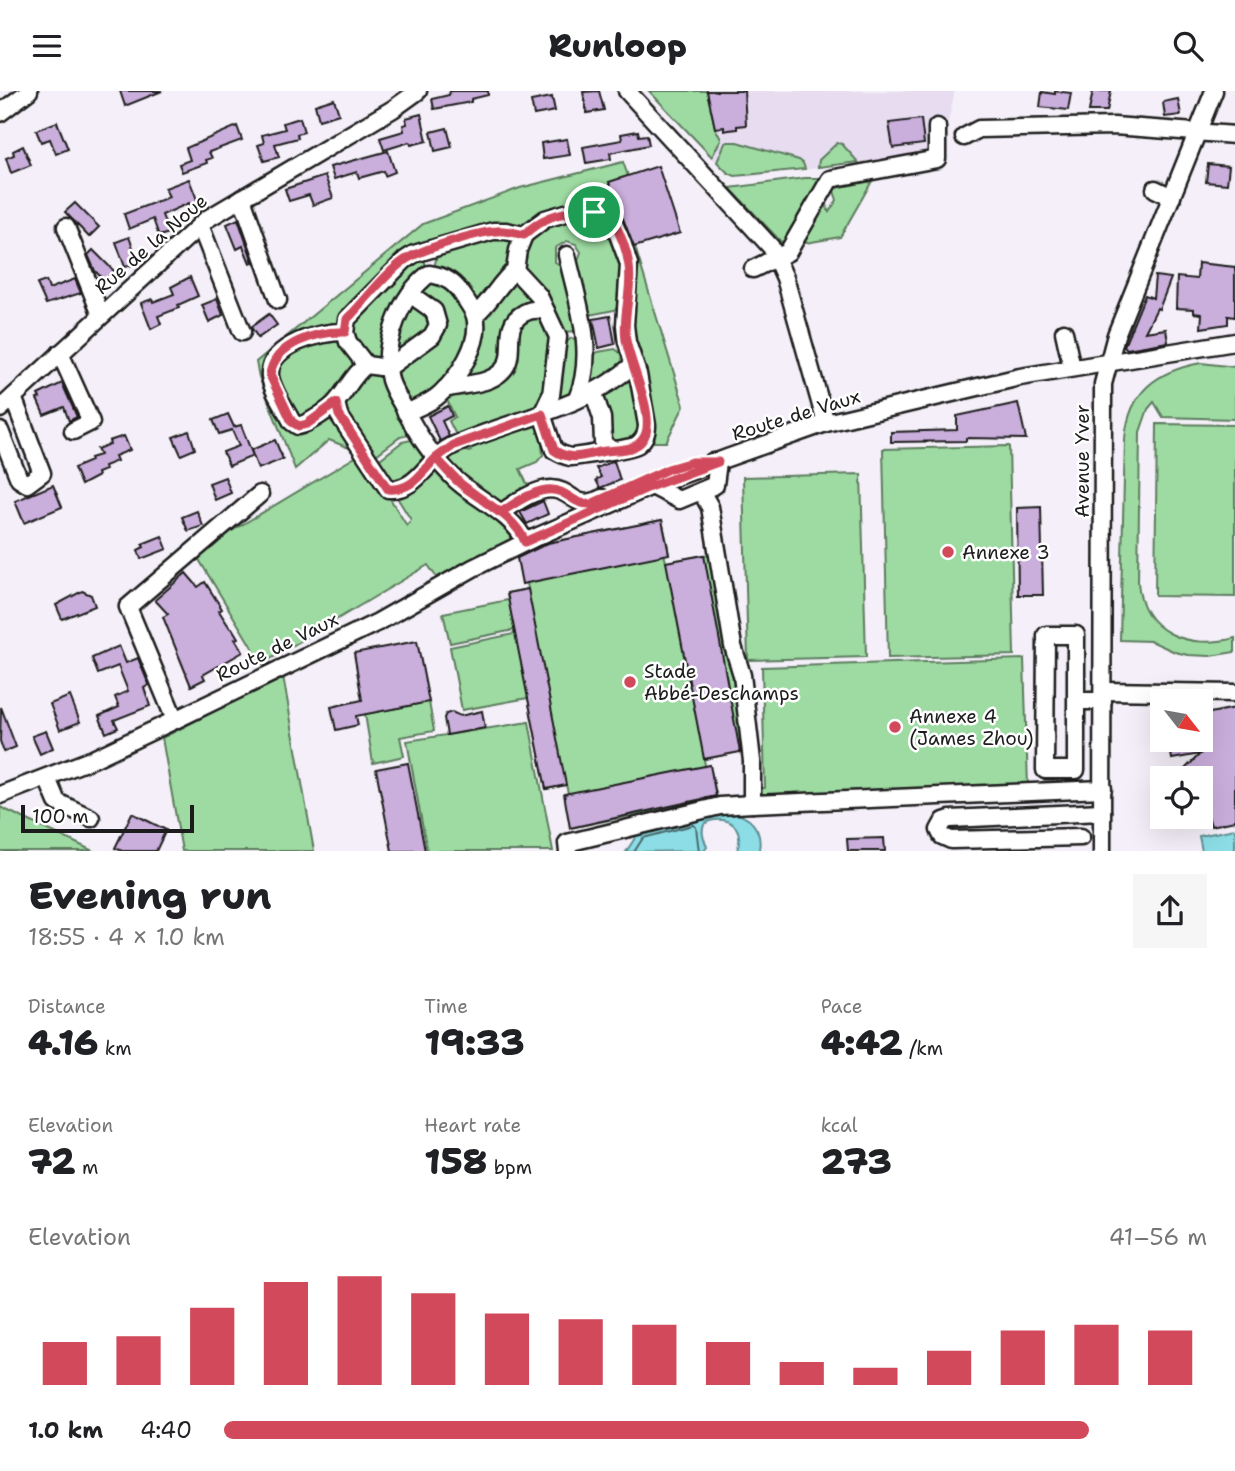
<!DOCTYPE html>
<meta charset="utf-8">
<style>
:root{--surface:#fff;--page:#f6f6f6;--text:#202124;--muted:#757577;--accent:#d1495b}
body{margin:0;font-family:"Shantell Sans",sans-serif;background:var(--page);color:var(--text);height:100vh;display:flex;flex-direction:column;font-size:26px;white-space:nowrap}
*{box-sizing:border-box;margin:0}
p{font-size:23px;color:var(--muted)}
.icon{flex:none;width:38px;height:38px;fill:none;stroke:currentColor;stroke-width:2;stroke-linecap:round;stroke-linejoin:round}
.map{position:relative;height:760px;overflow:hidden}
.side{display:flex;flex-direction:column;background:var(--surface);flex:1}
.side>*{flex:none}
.needle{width:46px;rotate:121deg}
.controls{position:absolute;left:1150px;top:598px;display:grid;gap:14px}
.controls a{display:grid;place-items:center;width:63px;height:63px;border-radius:0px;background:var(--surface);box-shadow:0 7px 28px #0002;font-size:35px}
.scale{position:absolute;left:21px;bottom:18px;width:173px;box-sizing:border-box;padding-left:7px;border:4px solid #1c1c1c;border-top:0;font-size:19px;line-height:24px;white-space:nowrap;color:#1c1c1c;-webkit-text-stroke:5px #fff;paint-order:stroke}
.pin{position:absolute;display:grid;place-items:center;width:60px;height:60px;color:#fff;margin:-30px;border:4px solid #fff;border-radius:50%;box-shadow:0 2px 7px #0007}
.round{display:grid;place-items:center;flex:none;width:74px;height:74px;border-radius:0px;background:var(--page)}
.headline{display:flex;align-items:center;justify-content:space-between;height:119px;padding:0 28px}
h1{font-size:38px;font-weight:800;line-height:52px}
.stats{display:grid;grid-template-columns:repeat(3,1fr);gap:10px;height:119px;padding:7px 28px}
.stats div{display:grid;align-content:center}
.stats b{font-size:35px;font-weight:800}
.stats small{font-size:19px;font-weight:400}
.stats p{font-size:19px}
.chart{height:196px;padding:14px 28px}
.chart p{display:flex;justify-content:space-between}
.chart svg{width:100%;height:126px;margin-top:7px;stroke:var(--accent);stroke-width:6}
ul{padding:0 28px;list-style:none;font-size:23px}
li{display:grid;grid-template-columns:112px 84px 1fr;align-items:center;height:52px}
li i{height:18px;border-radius:9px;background:var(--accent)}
header{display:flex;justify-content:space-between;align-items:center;height:91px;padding:0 28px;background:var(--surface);font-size:32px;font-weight:800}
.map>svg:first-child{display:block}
</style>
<header><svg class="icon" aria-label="menu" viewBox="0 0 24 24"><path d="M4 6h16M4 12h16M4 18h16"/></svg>Runloop<svg class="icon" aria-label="search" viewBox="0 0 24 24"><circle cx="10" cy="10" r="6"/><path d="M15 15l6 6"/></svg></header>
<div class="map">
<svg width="1235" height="761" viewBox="0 0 1235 761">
<rect width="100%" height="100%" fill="#f4eff8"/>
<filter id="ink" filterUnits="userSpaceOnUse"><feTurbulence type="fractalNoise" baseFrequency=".0143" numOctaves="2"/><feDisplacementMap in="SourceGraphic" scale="14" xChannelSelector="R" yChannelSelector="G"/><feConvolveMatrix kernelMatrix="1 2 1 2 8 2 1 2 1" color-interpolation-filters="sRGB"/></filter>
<g filter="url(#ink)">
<path fill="#e7dcf0" d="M649,0H955L948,31L929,32L931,59L928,63L746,86L735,85L723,78Z"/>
<g fill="#9edba2" stroke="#5d7c5f" stroke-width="2">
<path d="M649,0H707L715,37L721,48L712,66Z"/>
<path d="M728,51H737L799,69L803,72L805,78L735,85L728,82L717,71L725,52Z"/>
<path d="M837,52L842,53L858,71L818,76L819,69Z"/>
<path d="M623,71L628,85L609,91L631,157L635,156L684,315L666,351H652L650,348L634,265L630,210L610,122L527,136L413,160L341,234L270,271L289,333L329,320L362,362L407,435L411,429L393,400L433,372L516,445L437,487L428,474L262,573L195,462L362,362L329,349L295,378L259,286L256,271L423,133L520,97Z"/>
<path d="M805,87H827L787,157L730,97Z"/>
<path d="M872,90L840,146L800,153L825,111L829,121L837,109L834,100L836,97Z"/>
<path d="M555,128H607L626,174L620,214L614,219L584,225L576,175L581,161L576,153L567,150L555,157V171L567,178L576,240L564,241L519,173L532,141Z"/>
<path d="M515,146L512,172L478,216L434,178L437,163L470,149Z"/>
<path d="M425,167V178L384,268L366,271L348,236L407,172Z"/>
<path d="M512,186L539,210L526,218L501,278L455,291L480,229Z"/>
<path d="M442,189L471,226L470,250L449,287L411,316L392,284L440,241L415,202L423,192Z"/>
<path d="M407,212L422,214L435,234L393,269Z"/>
<path d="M540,222L553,239L548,304L536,321L456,344L449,330L455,326L448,311L442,309L448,301L494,289L515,235Z"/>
<path d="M340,244L358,271L333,310L305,330L295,328L274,279L287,261Z"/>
<path d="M571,247L579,249L581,254L575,302L551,316L564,254Z"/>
<path d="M615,258L622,263L623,275L593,297L586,289L590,267L598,261Z"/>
<path d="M1201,272L1235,276V328L1163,326L1154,311L1148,318L1140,341L1138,491C1142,543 1190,559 1235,547V561L1210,565L1188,564L1175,561L1151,550L1120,549L1125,348C1129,300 1157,280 1201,272Z"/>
<path d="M367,278L381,281L413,343L400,346L372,367L340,318Z"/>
<path d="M630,281L639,306L640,346L612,355L597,302Z"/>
<path d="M535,330L540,333L543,364L537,371L520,378L528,395L498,412H492L445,368L460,358L469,361L471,360L469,355Z"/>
<path d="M1157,333L1235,334V506L1155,505Z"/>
<path d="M416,348L428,366L396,397L375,372L402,351Z"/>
<path d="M1009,355L1014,564L888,567L883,358Z"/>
<path d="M861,383L866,566L748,569L743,386Z"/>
<path d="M662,429L668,456L663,458L666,471L710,463L748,659L704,668L706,681L711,680L717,707L570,737V709L566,694L546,698L528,607L462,619L450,556L514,543V539L450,552L443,522L508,509L507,502L528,498L527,492L521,486L516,459Z"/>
<path d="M1024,568L1028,696L759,705L758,698L765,697L762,576Z"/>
<path d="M283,585L314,760H182L162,647Z"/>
<path d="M429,611L434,640L400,646L404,665L373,672L365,623Z"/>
<path d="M529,631L553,760H427L407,650Z"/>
<path d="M0,716L93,760H0Z"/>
</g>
<g fill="#8cdde5" stroke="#5f9095" stroke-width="2">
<path d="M729,721C750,724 763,738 759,760H737C749,724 709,725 704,734C700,741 705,750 707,756L704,760L626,761L639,741Z"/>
<path d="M1235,738V760H1202L1199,745Z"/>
</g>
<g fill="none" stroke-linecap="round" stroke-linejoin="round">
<path stroke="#49696c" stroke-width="2" d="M634,761L643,747L693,734L696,736L699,761"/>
</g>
<g fill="#caaedc" stroke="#1c1c1c" stroke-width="2">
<path d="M120,0H162L125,15Z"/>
<path d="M450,0H488V4L471,8V11L434,18L432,8L449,4Z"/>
<path d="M599,0L604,19L587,22L583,1Z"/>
<path d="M707,0H744L746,34L737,35V38L729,39L724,40V36L715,37Z"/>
<path d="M1055,0L1071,2L1068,19L1040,16L1042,1L1055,3Z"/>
<path d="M1093,0H1111L1107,20H1089Z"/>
<path d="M552,6L555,20L534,24L531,10Z"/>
<path d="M334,8L339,23L319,29L315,14Z"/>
<path d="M1178,8L1181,24L1165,26L1163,11Z"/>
<path d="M421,23L427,50L411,54L410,51L384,59L380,47L404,40L403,34L407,33L406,27Z"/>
<path d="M300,27L304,41L297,43L298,47L275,53L279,66L264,70L258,54L264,52L262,44L285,38L283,32Z"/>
<path d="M921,28L924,53L893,57L889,32Z"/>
<path d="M57,31L68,58L56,63L50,48L41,51L36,39Z"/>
<path d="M237,35L242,49L209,61L212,67L206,69L207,72L182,81L179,73L190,69L186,57Z"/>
<path d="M447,37L452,56L435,60L431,41Z"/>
<path d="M638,40L639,45L647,44L649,54L610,62L611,68L586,72L583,56L622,49L621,43Z"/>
<path d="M567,48L570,64L543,68L541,52Z"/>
<path d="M23,55L31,74L11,82L6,67L14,64L13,60Z"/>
<path d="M388,60L395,81L385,85L384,80L359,87L357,81L334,88L330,76Z"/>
<path d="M1208,73L1229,75L1227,93L1206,91Z"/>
<path d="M658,75L680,142L634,156L609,91Z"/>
<path d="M325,85L333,107L313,114L309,104L289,110L285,98Z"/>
<path d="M189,88L201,119L195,125L189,112L162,124L169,142L159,145L153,128L129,138L124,123L169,106L165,97Z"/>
<path d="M75,112L99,136L89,146L65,121Z"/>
<path d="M238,128L253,171L250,172L243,155L237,158L227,133Z"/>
<path d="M129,146L139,172L125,176L116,151Z"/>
<path d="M93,159L117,183L107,192L95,180L88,164Z"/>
<path d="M1198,172L1235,176V226L1228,225V233L1201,237L1202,223L1194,222V218L1176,217L1177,186L1197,188Z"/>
<path d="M1155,185L1171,187L1159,218L1157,217L1145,241L1166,238L1168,251L1127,258L1124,255L1145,204L1153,207Z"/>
<path d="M190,186L198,205L178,214L179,217L158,225L161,233L151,238L141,212L152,208L153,211L174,203L171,196Z"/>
<path d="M75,188L81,202L46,213L37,193L46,190L49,198Z"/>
<path d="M217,208L223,224L209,231L202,214Z"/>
<path d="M269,223L277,234L258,247L251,236Z"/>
<path d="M610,225L615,253L599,257L593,228Z"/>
<path d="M62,292L77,326L69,330L64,316L44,324L37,308L40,307L38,304Z"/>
<path d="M1018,312L1026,348L966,347V350L891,351V341L957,339V325Z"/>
<path d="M448,315L452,325L442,330L449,345L440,350L428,325Z"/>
<path d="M228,323L234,336L241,334L253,365L229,375L223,361L239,355L232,339L219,343L213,329Z"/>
<path d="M189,340L195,358L181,364L173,346Z"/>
<path d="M124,345L130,359L115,365L117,370L104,375L105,379L97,382L98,385L81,394L74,377L91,370L90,367L100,364L97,358L110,353L109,350Z"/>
<path d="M275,349L283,368L258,378L251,359Z"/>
<path d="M614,370L620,389L600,397L596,389L601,386L596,377Z"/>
<path d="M225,386L231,402L215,409L209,392Z"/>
<path d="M53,394L62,416L24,432L15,410Z"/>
<path d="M543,410L548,423L527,433L520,421Z"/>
<path d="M1041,416L1043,504H1018L1017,417Z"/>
<path d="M197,420L203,435L188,440L182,426Z"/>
<path d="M662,429L669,463L522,493L517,467L538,457L548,452Z"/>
<path d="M162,445L167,458L141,468L138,459L144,456L142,453Z"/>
<path d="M704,464L740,661L704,668L666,471Z"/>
<path d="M186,482L198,496L205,491L222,518L219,520L230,537H232L238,547L235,548L243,561L203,584L205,588L191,595L163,526L168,523L155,509Z"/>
<path d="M528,498L566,694L546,698L507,502Z"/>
<path d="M82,500L91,504L95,515L62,528L56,514Z"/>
<path d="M417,550L429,611L356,625L358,634L336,639L331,616L362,609L354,562Z"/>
<path d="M119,555L126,572L138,567L149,594L144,597L150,615L114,629L118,637L106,642L99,625L119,616L115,606L128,600L118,575L98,583L92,567Z"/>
<path d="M70,605L80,631L60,639L50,613Z"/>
<path d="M1,616L16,656L4,661L0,650Z"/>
<path d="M1235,617V730L1211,735L1209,728L1200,729V688H1175L1200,663L1172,668L1169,649H1200V624Z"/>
<path d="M482,620L485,637L447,644L444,627L446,623L452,621L460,625Z"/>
<path d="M46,640L53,657L40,663L32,645Z"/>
<path d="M408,672L425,760H392L376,678Z"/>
<path d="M710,674L716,705L570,737L564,703Z"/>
<path d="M132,722L166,739L156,760H122L115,757Z"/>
<path d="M884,747L885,760H848L847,748Z"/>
</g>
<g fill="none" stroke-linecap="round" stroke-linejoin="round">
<defs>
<g id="minor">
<path d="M627,0L771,156L785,187L826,332"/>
<path d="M0,22L29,0"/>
<path d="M964,46L979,38L1114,35L1235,44"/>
<path d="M1155,98L1172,106"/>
<path d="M242,107L278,209"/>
<path d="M200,134L242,241"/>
<path d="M66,136L101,224"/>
<path d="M567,164C577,210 597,261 577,308"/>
<path d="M753,178L788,161L830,88L937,68V36"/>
<path d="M410,203L434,220L438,234L432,245L388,277L366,274C352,285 348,297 337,310C331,318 308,333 298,335L292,331C285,317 272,300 270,285C267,254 322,240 345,241L347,228L352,223L405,169L414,163L493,140H506L524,144L545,128L569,121H594L609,125L613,130L629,173L625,234L627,251L638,283L647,334C647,342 644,349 637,354C634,357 575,366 570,366C564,365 559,362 554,359L542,323L551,304L558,246L539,205L515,179"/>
<path d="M475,224C491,211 499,192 515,179L518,159L524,144"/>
<path d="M345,241L348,251L366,274"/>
<path d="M1064,241L1072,277"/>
<path d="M60,262L91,331L73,340"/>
<path d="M445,298C464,292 487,295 502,280C519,264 499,235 524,222C531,218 538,218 546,220"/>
<path d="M593,300L602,327L603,352L612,359"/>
<path d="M336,312L339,324L388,398C419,400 427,367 452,355C513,328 583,319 634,273"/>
<path d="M0,318L207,128L393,18L418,0"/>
<path d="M406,322C418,316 431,312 440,303C458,287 482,251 475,225C473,219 468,212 464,206C455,192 446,185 429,183C401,204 381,253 390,289C393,299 399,308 404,317C419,346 431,364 454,387C474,407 515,424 525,451"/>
<path d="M0,340L19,388L27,393L42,382L13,306"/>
<path d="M652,395L679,409L715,394L718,371H712"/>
<path d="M701,400L710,416L733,555L742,584L752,670V713L1103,698"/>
<path d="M501,422C514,413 534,398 551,398C574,399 574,421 602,407"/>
<path d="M1103,600L1235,602"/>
<path d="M1076,610V679H1045L1046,544H1076V610H1103"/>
<path d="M175,629L128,516L260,403"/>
<path d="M47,687L57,711L91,727"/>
<path d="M0,704L93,668L175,629L378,531L473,477L534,447L652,395L727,367L826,332L1020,286L1235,251"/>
<path d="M1081,746L951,749L942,745L939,739L944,730L950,728L1102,721"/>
<path d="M568,761L567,752L720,715L752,713"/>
<path d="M1102,761L1103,293L1116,244L1214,0"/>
</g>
</defs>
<use href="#minor" stroke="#1c1c1c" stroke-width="21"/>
<use href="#minor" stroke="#fff" stroke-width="16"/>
</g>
</g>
<g fill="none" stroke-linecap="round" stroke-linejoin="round" filter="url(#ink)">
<defs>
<path id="route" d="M594,121C567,118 543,125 524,144C515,142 506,139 497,140C477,141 422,158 405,169C385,183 369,205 352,223L347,228L345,241C318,240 274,252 270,284L292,331L299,335L307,333L336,312L339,324L388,398C412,400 420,383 436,367L461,393L500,422C515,412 542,392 561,401C572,406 578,414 591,413L668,378L692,371H718L652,395L525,451C516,426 483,411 463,395C453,387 444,377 436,367L454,354L542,323L554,359C569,370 583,365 600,361C616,357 639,363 646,342C653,319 630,273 626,249C622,224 633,199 629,175C627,160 620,142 613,130L609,125L594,121"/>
</defs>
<use href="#route" stroke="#fff" stroke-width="14"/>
<use href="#route" stroke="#d1495b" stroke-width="9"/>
</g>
<g fill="#d1495b" stroke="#fff" stroke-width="2.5">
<circle cx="948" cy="461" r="7"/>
<circle cx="630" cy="591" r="7"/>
<circle cx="895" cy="636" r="7"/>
</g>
<g text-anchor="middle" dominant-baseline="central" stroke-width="5" stroke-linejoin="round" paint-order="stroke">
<g font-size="19" fill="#1c1c1c" stroke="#fff">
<text transform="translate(151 153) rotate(-41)">Rue de la Noue</text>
<text transform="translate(796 324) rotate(-17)">Route de Vaux</text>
<text transform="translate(1082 370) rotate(-90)">Avenue Yver</text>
<text transform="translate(277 556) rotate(-26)">Route de Vaux</text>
</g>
<g font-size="19" fill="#1c1c1c" stroke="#fff" text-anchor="start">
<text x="962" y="461">Annexe 3</text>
<text x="644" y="580">Stade<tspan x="644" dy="22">Abbé-Deschamps</tspan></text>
<text x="909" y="625">Annexe 4<tspan x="909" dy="22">(James Zhou)</tspan></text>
</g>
</g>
</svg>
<div class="controls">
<a><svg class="needle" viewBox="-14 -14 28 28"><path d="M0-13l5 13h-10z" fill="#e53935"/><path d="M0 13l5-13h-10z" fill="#757577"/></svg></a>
<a><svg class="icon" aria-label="locate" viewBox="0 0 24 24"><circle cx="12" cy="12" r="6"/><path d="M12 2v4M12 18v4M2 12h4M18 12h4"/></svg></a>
</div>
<div class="scale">100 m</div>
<div class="pin" style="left:594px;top:121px;background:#1e9e55"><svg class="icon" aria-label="arrive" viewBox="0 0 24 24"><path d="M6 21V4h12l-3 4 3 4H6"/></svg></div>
</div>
<section class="side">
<div class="headline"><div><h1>Evening run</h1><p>18:55 · 4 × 1.0 km</p></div><a class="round"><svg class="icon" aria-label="share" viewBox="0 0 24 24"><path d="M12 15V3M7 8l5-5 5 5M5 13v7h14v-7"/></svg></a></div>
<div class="stats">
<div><p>Distance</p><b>4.16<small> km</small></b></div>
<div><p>Time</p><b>19:33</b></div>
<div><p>Pace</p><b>4:42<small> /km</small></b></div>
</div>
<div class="stats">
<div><p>Elevation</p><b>72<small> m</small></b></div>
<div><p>Heart rate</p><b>158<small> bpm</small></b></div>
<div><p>kcal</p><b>273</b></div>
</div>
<div class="chart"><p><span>Elevation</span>41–56 m</p>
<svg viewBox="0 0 160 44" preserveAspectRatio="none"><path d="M5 44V29M15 44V27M25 44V17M35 44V8M45 44V6M55 44V12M65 44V19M75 44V21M85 44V23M95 44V29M105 44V36M115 44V38M125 44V32M135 44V25M145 44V23M155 44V25"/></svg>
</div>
<ul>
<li><b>1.0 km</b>4:40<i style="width:88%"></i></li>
</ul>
</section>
